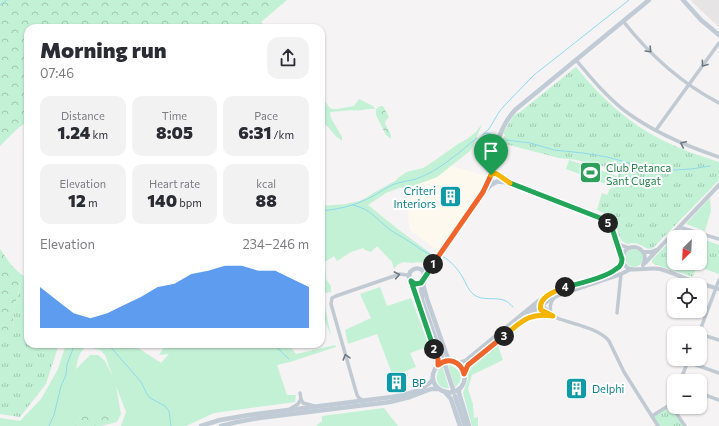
<!DOCTYPE html>
<meta charset="utf-8">
<style>
:root{--surface:#fff;--page:#f2f2f3;--text:#2b2b33;--muted:#7c7c81;--accent:#1a73e8}
body{margin:0;font-family:Commissioner,sans-serif;background:var(--page);color:var(--text);height:100vh;display:flex;flex-direction:column;font-size:15px;white-space:nowrap}
*{box-sizing:border-box;margin:0}
p{font-size:13px;color:var(--muted)}
.icon{flex:none;width:22px;height:22px;fill:none;stroke:currentColor;stroke-width:2;stroke-linecap:round;stroke-linejoin:round}
.map{position:relative;flex:1;overflow:hidden}
.drawer{position:absolute;left:24px;top:24px;width:301px;height:324px;display:flex;flex-direction:column;background:var(--surface);border-radius:12px;box-shadow:0 1px 3px #0004}
.drawer>*{flex:none}
.needle{width:26px;rotate:204deg}
.controls{position:absolute;left:667px;top:230px;display:grid;gap:8px}
.controls a{display:grid;place-items:center;width:40px;height:40px;border-radius:8px;background:var(--surface);box-shadow:0 1px 3px #0004;font-size:20px}
.pin{position:absolute;display:grid;place-items:center;width:34px;height:34px;color:#fff;margin:-41px -17px;border-radius:50% 50% 50% 0;rotate:-45deg;box-shadow:0 0 4px #0007}
.pin .icon{rotate:45deg}
.km{position:absolute;width:20px;height:20px;margin:-10px;border-radius:50%;background:#222;color:#fff;font-size:11px;line-height:20px;text-align:center}
.round{display:grid;place-items:center;flex:none;width:42px;height:42px;border-radius:12px;background:var(--page)}
.head{display:flex;align-items:center;justify-content:space-between;height:68px;padding:0 16px}
h1{font-size:22px;font-weight:800;line-height:30px}
.metrics{display:grid;grid-template-columns:repeat(3,1fr);gap:6px;height:68px;padding:4px 16px}
.metrics div{display:grid;align-content:center;border-radius:10px;background:var(--page);text-align:center}
.metrics b{font-size:17px;font-weight:800}
.metrics small{font-size:11px;font-weight:400}
.metrics p{font-size:11px}
.chart{height:112px;padding:8px 16px}
.chart p{display:flex;justify-content:space-between}
.chart svg{width:100%;height:72px;margin-top:4px;fill:var(--accent);opacity:.7}
.map>svg:first-child{display:block}
</style>
<div class="map">
<svg width="719" height="426" viewBox="0 0 719 426">
<defs>
<pattern id="forest-crowns" width="20" height="18" patternUnits="userSpaceOnUse"><rect width="20" height="18" fill="#c3f1d5"/><path d="M2 6a3 3 0 1 1 6 0M12 15a3 3 0 1 1 6 0" fill="none" stroke="#a0c6b0"/></pattern>
<pattern id="park-tufts" width="24" height="20" patternUnits="userSpaceOnUse"><rect width="24" height="20" fill="#c3f1d5"/><path d="M3 7l-1-3M5 7V3M7 7l1-3M15 17l-1-3M17 17v-4M19 17l1-3" fill="none" stroke="#a0c6b0"/></pattern>
</defs>
<rect width="100%" height="100%" fill="#f5f3f3"/>
<path fill="#fdf9ef" d="M451,166L488,176L490,177L483,193L443,250H437L411,231L409,228L407,188L437,177Z"/>
<path fill="#e6e4e5" d="M691,0H719V27L693,3Z"/>
<g fill="#c3f1d5">
<path d="M321,95L329,107L332,109H337L354,106L359,99L373,106L375,109C367,108 360,112 352,110L331,112L330,113L331,118L342,137V141C339,138 336,137 334,134C329,129 328,124 321,124Z"/>
<path d="M482,124L473,146L470,151L437,177L413,186L399,188L386,193L368,205L399,230L430,253C430,257 426,260 423,263L417,262L413,263L403,262L397,265L394,269L392,262L377,246L371,252L365,250L363,248L351,252L337,261L334,256L325,262L326,279L331,286V292L326,293L321,283V206L346,204L359,201L366,198L375,192L395,181L399,177L407,172L423,168L434,161L458,144L467,139L476,132Z"/>
<path d="M569,160L617,176L614,187L566,169Z"/>
<path d="M710,198L711,211L705,231L686,224Z"/>
<circle cx="634" cy="258" r="9"/>
<path d="M380,287L387,306L411,298L428,343L426,345L427,347L410,353L416,367L393,376L377,334L348,344L345,330L371,318L360,294Z"/>
<path d="M321,288L331,336L325,321L321,316Z"/>
<path d="M66,344H90C79,350 78,358 76,369L90,355H98L105,361L113,377L105,355L100,350L92,348L100,347L102,344H127L129,345L135,346L161,363L169,354L159,355L166,344H288L296,354L335,345L336,347L290,362L277,365L287,395H296L295,402L214,413L186,426H121L126,412L116,386L121,414L117,422L110,415L80,418L75,426H0V418L20,421L41,399L58,369Z"/>
<path d="M495,346H498L503,360L472,375L468,389L473,404L474,418L478,417V426H472L463,393L468,379V372L470,367Z"/>
<path d="M448,365C460,367 466,379 455,387Z"/>
<path d="M442,366L449,388C436,390 433,374 442,366Z"/>
<path d="M384,408L398,426H316L322,421V416Z"/>
</g>
<g fill="url(#forest-crowns)">
<path d="M0,0H287L261,22L265,28H245L243,27L241,28H28V121L17,129L0,146Z"/>
<path d="M380,106H383L389,117L386,120L385,124L391,135V139L386,135L376,115V109Z"/>
<path d="M0,249L12,266L23,276L13,312L14,331L0,330Z"/>
<path d="M92,413L110,415L117,422L100,426H75L80,418Z"/>
</g>
<g fill="url(#park-tufts)">
<path d="M576,67C600,97 628,123 662,140C680,149 700,156 719,162V180L653,248L649,249C640,246 637,241 627,244L622,241C615,227 613,215 597,210L602,193L607,195L611,187L615,188L619,172L600,165L577,160L559,158L501,143L505,135L503,133L514,115L520,112Z"/>
<path d="M674,237V263H700V238L719,245V274L697,266L693,277L654,264L652,262V260Z"/>
<path d="M23,276L28,278V344H59L46,384L20,417L0,414V330H14L13,312Z"/>
<path d="M671,404L685,426H658L652,416Z"/>
</g>
<g fill="none" stroke-linecap="round" stroke-linejoin="round">
<g stroke="#90daee" stroke-width="1">
<path d="M0,5L7,0"/>
<path d="M484,134L487,133L491,134"/>
<path d="M482,135L489,129L499,112L504,106L534,75L629,0"/>
<path d="M506,140L530,143L554,150L583,153L607,157L659,171L691,169L710,166"/>
<path d="M353,205C372,210 374,217 389,229C394,233 401,236 407,240C415,245 422,251 431,255"/>
<path d="M321,211C339,209 355,206 371,197C378,194 385,188 392,185C399,182 408,181 416,179C439,171 458,153 477,138"/>
<path d="M442,256C451,261 458,269 463,278C466,283 468,290 473,294C482,302 496,296 506,301C509,303 511,305 513,307"/>
<path d="M108,344L141,382L147,394L150,398L165,406L169,411L171,426"/>
<path d="M273,344L289,359"/>
<path d="M49,426L54,415L61,386L66,375L67,364L75,344"/>
</g>
<g stroke="#c1cad2" stroke-width="3.5">
<path d="M623,21C649,54 681,83 719,103"/>
<path d="M576,60C591,78 606,96 625,111C653,132 686,146 719,157"/>
<path d="M656,130L719,43"/>
<path d="M497,182L510,183L595,216L607,221L611,225L622,258"/>
<path d="M679,227L719,239"/>
<path d="M617,242C621,246 625,247 630,248"/>
<path d="M547,296L541,302L540,308L543,311C548,313 552,316 557,318C572,324 599,328 609,341L624,372L658,426"/>
<path d="M617,313L621,274"/>
<path d="M526,314L537,306H543L547,310V312"/>
<path d="M552,315C549,309 550,303 554,298"/>
<path d="M528,318C536,315 544,315 552,316"/>
<path d="M699,333L719,280"/>
<path d="M700,334L719,340"/>
<path d="M688,362L719,373"/>
<path d="M680,381L689,359"/>
<path d="M300,393L301,399L303,403L314,406"/>
<path d="M700,393L719,400"/>
<path d="M674,396L671,404L672,407L685,426"/>
<path d="M363,401L359,398L357,395L331,304L332,298L336,296L400,274L407,275L409,277"/>
<path d="M290,409L298,404L301,399"/>
<path d="M652,416L671,404"/>
</g>
<g stroke="#c1cad2" stroke-width="4">
<path d="M643,252H651L657,250"/>
<path d="M645,263L719,185"/>
<path d="M643,265C651,250 631,240 624,253C621,259 623,266 630,269C636,271 651,267 660,269C670,272 680,276 690,280C699,283 709,286 719,289"/>
<path d="M457,363L465,361L537,302L547,295L563,288L602,276L614,271L617,269L623,261"/>
<path d="M464,373L468,365L549,300L559,295L621,274L631,269"/>
</g>
<g stroke="#c1cbd6" stroke-width="4.5">
<path d="M683,0L701,20L719,35"/>
<path d="M491,175C496,150 497,130 515,110L649,0"/>
<path d="M411,281L438,359V365"/>
<path d="M423,282L417,284L412,282L409,277L410,272C414,268 419,267 423,271L425,277"/>
<path d="M421,284L422,300L442,357"/>
<path d="M451,361C444,361 438,363 435,369C424,389 456,403 464,382C465,378 465,373 463,370C459,362 451,363 447,356L427,299L423,284L424,280L435,261L483,193L491,185L498,181L500,178L499,175L495,173L492,174L490,177L491,182L495,183"/>
<path d="M445,365L453,389"/>
<path d="M459,389V393L469,426"/>
<path d="M445,392L451,399L460,426"/>
<path d="M455,396L465,426"/>
<path d="M201,426L220,420L249,415L392,397C404,395 426,390 433,379"/>
<path d="M221,426L237,422L259,418L390,402L410,397L431,389H438"/>
</g>
</g>
<defs><path id="oneway-chevron" d="M-2-3.5L2.5 0L-2 3.5" fill="none" stroke-width="1.6" stroke-linecap="round" stroke-linejoin="round"/></defs>
<g stroke="#6e7983">
<use href="#oneway-chevron" transform="translate(649 50) rotate(46)"/>
<use href="#oneway-chevron" transform="translate(704 64) rotate(126)"/>
<use href="#oneway-chevron" transform="translate(683 144) rotate(-155)"/>
<use href="#oneway-chevron" transform="translate(397 275) rotate(-11)"/>
<use href="#oneway-chevron" transform="translate(346 357) rotate(-106)"/>
</g>
<g fill="none" stroke-linecap="round" stroke-linejoin="round">
<defs>
<path id="split-1" d="M433,264L483,192L491,175"/>
<path id="split-2" d="M433,264L431,268L421,283L415,284L411,281L434,349"/>
<path id="split-3" d="M434,349L438,359V365C448,357 461,361 464,374L468,365L504,336"/>
<path id="split-4" d="M504,336C521,322 529,312 553,316L541,310C537,297 556,291 565,287"/>
<path id="split-5" d="M565,287C578,284 607,277 616,269C620,267 622,263 622,259L611,225L608,223"/>
<path id="split-6" d="M510,183L595,216L603,219L608,223"/>
<path id="split-7" d="M491,175L493,173L497,174L510,183"/>
</defs>
<use href="#split-1" stroke="#fff" stroke-width="8"/>
<use href="#split-2" stroke="#fff" stroke-width="8"/>
<use href="#split-3" stroke="#fff" stroke-width="8"/>
<use href="#split-4" stroke="#fff" stroke-width="8"/>
<use href="#split-5" stroke="#fff" stroke-width="8"/>
<use href="#split-6" stroke="#fff" stroke-width="8"/>
<use href="#split-7" stroke="#fff" stroke-width="8"/>
<use href="#split-1" stroke="#f0652b" stroke-width="5"/>
<use href="#split-2" stroke="#22a559" stroke-width="5"/>
<use href="#split-3" stroke="#f0652b" stroke-width="5"/>
<use href="#split-4" stroke="#f5b400" stroke-width="5"/>
<use href="#split-5" stroke="#22a559" stroke-width="5"/>
<use href="#split-6" stroke="#22a559" stroke-width="5"/>
<use href="#split-7" stroke="#f5b400" stroke-width="5"/>
</g>
<defs>
<symbol id="stadium-square" viewBox="-11 -11 22 22"><rect x="-9" y="-9" width="18" height="18" rx="4" fill="#2e9e5b" stroke="#fff"/><path d="M0-5a6.5 5 0 1 0 0 10a6.5 5 0 1 0 0-10ZM-3.5-1.8h7v3.6h-7Z" fill="#fff"/></symbol>
<symbol id="building-square" viewBox="-11 -11 22 22"><rect x="-9" y="-9" width="18" height="18" rx="4" fill="#0f9aa8" stroke="#fff"/><path d="M-4-6H4V6H1V3H-1V6H-4ZM-2.5-4.3h1.7v1.8h-1.7ZM.8-4.3h1.7v1.8H.8ZM-2.5-1h1.7V.8h-1.7ZM.8-1h1.7V.8H.8Z" fill="#fff"/></symbol>
</defs>
<g fill-rule="evenodd">
<use href="#stadium-square" x="578" y="160" width="25" height="25"/>
<use href="#building-square" x="438" y="184" width="25" height="25"/>
<use href="#building-square" x="384" y="370" width="25" height="25"/>
<use href="#building-square" x="564" y="376" width="25" height="25"/>
</g>
<g text-anchor="middle" dominant-baseline="central" stroke-width="4" stroke-linejoin="round" paint-order="stroke">
<g font-size="11" fill="#27864d" stroke="#fff" text-anchor="start">
<text x="606" y="167">Club Petanca<tspan x="606" dy="13">Sant Cugat</tspan></text>
</g>
<g font-size="11" fill="#0d838f" stroke="#fff" text-anchor="start">
<text x="436" y="190" text-anchor="end">Criteri<tspan x="436" dy="13">Interiors</tspan></text>
<text x="412" y="382">BP</text>
<text x="592" y="388">Delphi</text>
</g>
</g>
</svg>
<div class="controls">
<a><svg class="needle" viewBox="-14 -14 28 28"><path d="M0-13l5 13h-10z" fill="#e53935"/><path d="M0 13l5-13h-10z" fill="#7c7c81"/></svg></a>
<a><svg class="icon" aria-label="locate" viewBox="0 0 24 24"><circle cx="12" cy="12" r="6"/><path d="M12 2v4M12 18v4M2 12h4M18 12h4"/></svg></a>
<a>+</a>
<a>−</a>
</div>
<div class="pin" style="left:491px;top:175px;background:#1e9e55"><svg class="icon" aria-label="arrive" viewBox="0 0 24 24"><path d="M6 21V4h12l-3 4 3 4H6"/></svg></div>
<b class="km" style="left:433px;top:264px">1</b>
<b class="km" style="left:434px;top:349px">2</b>
<b class="km" style="left:504px;top:336px">3</b>
<b class="km" style="left:565px;top:287px">4</b>
<b class="km" style="left:608px;top:223px">5</b>
<section class="drawer">
<div class="head"><div><h1>Morning run</h1><p>07:46</p></div><a class="round"><svg class="icon" aria-label="share" viewBox="0 0 24 24"><path d="M12 15V3M7 8l5-5 5 5M5 13v7h14v-7"/></svg></a></div>
<div class="metrics">
<div><p>Distance</p><b>1.24<small> km</small></b></div>
<div><p>Time</p><b>8:05</b></div>
<div><p>Pace</p><b>6:31<small> /km</small></b></div>
</div>
<div class="metrics">
<div><p>Elevation</p><b>12<small> m</small></b></div>
<div><p>Heart rate</p><b>140<small> bpm</small></b></div>
<div><p>kcal</p><b>88</b></div>
</div>
<div class="chart"><p><span>Elevation</span>234–246 m</p>
<svg viewBox="0 0 160 44" preserveAspectRatio="none"><path d="M0 44V19L10 27L20 35L30 38L40 35L50 30L60 25L70 19L80 17L90 11L100 9L110 6L120 6L130 9L140 9L150 14L160 19V44z"/></svg>
</div>
</section>
</div>
